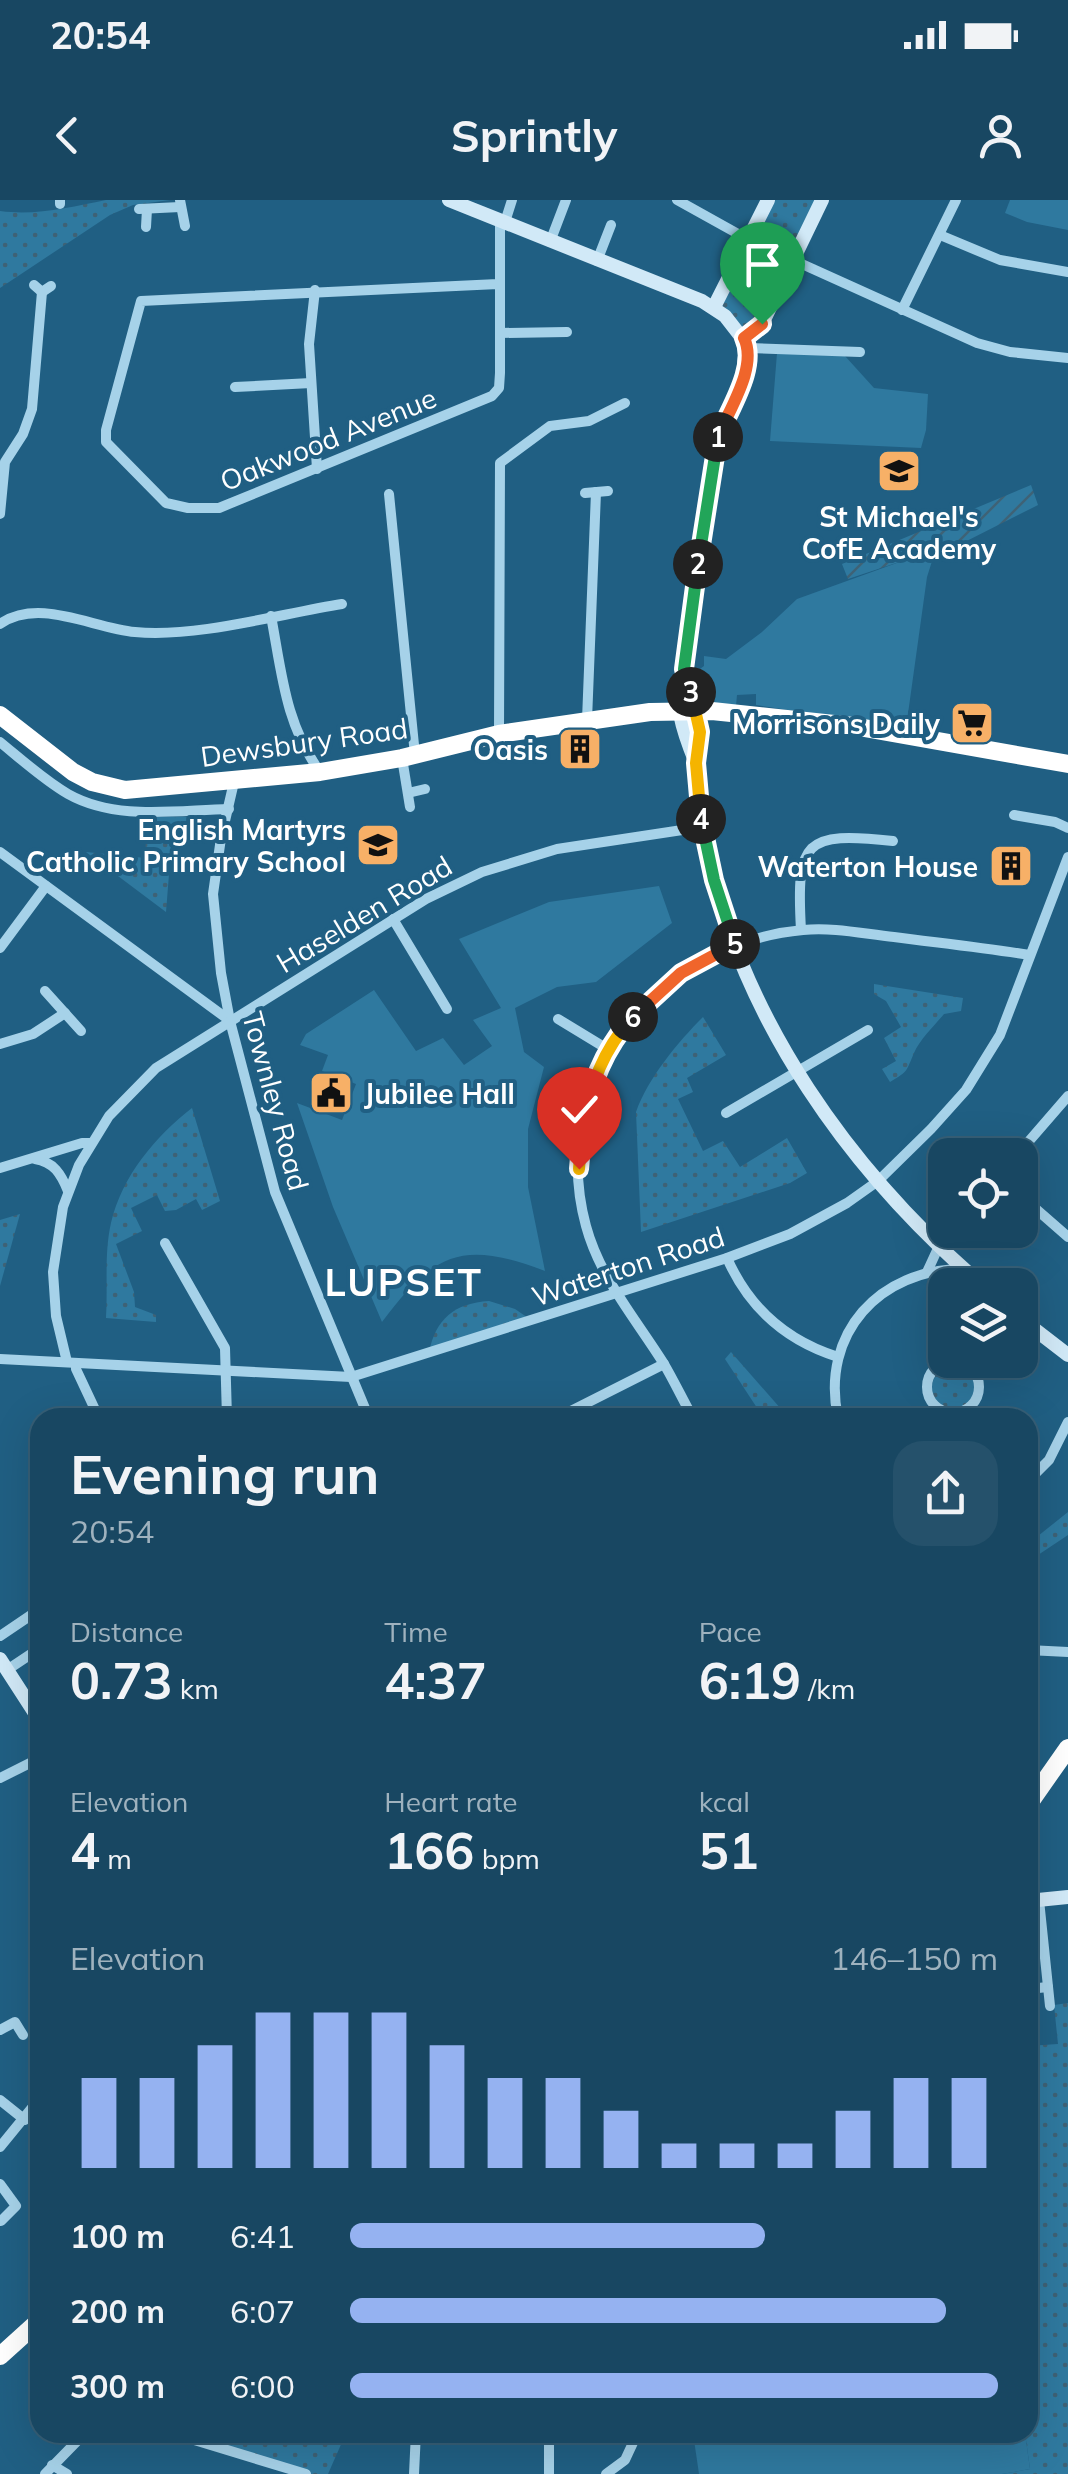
<!DOCTYPE html>
<meta charset="utf-8">
<style>
:root{--surface:#184762;--page:#25516b;--text:#f1f3f6;--muted:#9fb2be;--line:#365f77;--accent:#95b2f1}
body{margin:0;font-family:Mulish,sans-serif;background:var(--page);color:var(--text);height:100vh;display:flex;flex-direction:column;font-size:38px;white-space:nowrap}
*{box-sizing:border-box;margin:0}
p{font-size:32px;color:var(--muted)}
.icon{flex:none;width:55px;height:55px;fill:none;stroke:currentColor;stroke-width:2;stroke-linecap:round;stroke-linejoin:round}
.map{position:relative;flex:1;overflow:hidden}
.panel{position:absolute;left:30px;top:1208px;width:1008px;height:1035px;display:flex;flex-direction:column;background:var(--surface);border-radius:30px;box-shadow:0 10px 40px #0002,0 0 0 2px var(--line)}
.panel>*{flex:none}
.tools{position:absolute;left:928px;top:938px;display:grid;gap:20px}
.tools a{display:grid;place-items:center;width:110px;height:110px;border-radius:20px;background:var(--surface);box-shadow:0 10px 40px #0002,0 0 0 2px var(--line);font-size:50px}
.pin{position:absolute;display:grid;place-items:center;width:85px;height:85px;color:#fff;margin:-102px -42px;border-radius:50% 50% 50% 0;rotate:-45deg;box-shadow:0 0 10px #0007}
.pin .icon{rotate:45deg}
.km{position:absolute;width:50px;height:50px;margin:-25px;border-radius:50%;background:#222;color:#fff;font-size:28px;line-height:50px;text-align:center}
.round{display:grid;place-items:center;flex:none;width:105px;height:105px;border-radius:30px;background:var(--page)}
.summary{display:flex;align-items:center;justify-content:space-between;height:170px;padding:0 40px}
h1{font-size:55px;font-weight:700;line-height:75px}
.stats{display:grid;grid-template-columns:repeat(3,1fr);gap:15px;height:170px;padding:10px 40px}
.stats div{display:grid;align-content:center}
.stats b{font-size:50px;font-weight:700}
.stats small{font-size:28px;font-weight:400}
.stats p{font-size:28px}
.chart{height:280px;padding:20px 40px}
.chart p{display:flex;justify-content:space-between}
.chart svg{width:100%;height:180px;margin-top:10px;stroke:var(--accent);stroke-width:6}
ul{padding:0 40px;list-style:none;font-size:32px}
li{display:grid;grid-template-columns:160px 120px 1fr;align-items:center;height:75px}
li i{height:25px;border-radius:12px;background:var(--accent)}
.status{display:flex;justify-content:space-between;align-items:center;height:70px;padding:0 50px;background:var(--surface);direction:ltr}
.status svg{height:28px;fill:currentColor}
header{display:flex;justify-content:space-between;align-items:center;height:130px;padding:0 40px;background:var(--surface);font-size:45px;font-weight:700}
.map>svg:first-child{display:block}
</style>
<div class="status"><b>20:54</b><svg viewBox="0 0 49 12"><path d="M0 12V9h3v3zM5 12V6h3v6zM10 12V3h3v9zM15 12V0h3v12zM26 1h20v11H26zM47 4h2v5h-2z"/></svg></div>
<header><svg class="icon" aria-label="back" viewBox="0 0 24 24"><path d="M15 5l-7 7 7 7"/></svg>Sprintly<svg class="icon" aria-label="person" viewBox="0 0 24 24"><circle cx="12" cy="8" r="4"/><path d="M4 21q1-7 8-7t8 7"/></svg></header>
<div class="map">
<svg width="1068" height="2274" viewBox="0 0 1068 2274">
<defs>
<pattern id="grass-dots" width="8" height="8" patternUnits="userSpaceOnUse" patternTransform="scale(2.5)"><rect width="8" height="8" fill="#2f799f"/><path d="M2 2h.1M6 6h.1" fill="none" stroke="#3e6276" stroke-width="1.8" stroke-linecap="round"/></pattern>
<pattern id="garden-furrows" width="10" height="10" patternUnits="userSpaceOnUse" patternTransform="scale(2.5)"><rect width="10" height="10" fill="#2f799f"/><path d="M-1 1l2-2M0 10L10 0M9 11l2-2" fill="none" stroke="#3e6276"/></pattern>
</defs>
<rect width="100%" height="100%" fill="#205f83"/>
<g fill="url(#grass-dots)">
<path d="M106,0H170L133,5L110,15L0,88V11C36,16 71,7 106,0Z"/>
<path d="M768,0H822L762,124L743,137L714,107Z"/>
<path d="M147,617H199L194,640L172,636L166,712L86,652L145,658Z"/>
<path d="M874,784L963,798L961,811L944,814C935,825 920,839 914,853C906,871 909,871 890,882L882,869L896,861L884,838L901,827L886,801L874,794Z"/>
<path d="M703,817L726,855L687,878L693,892L678,899L703,951L723,941L740,967L787,938L807,973L790,983L641,1032L636,912C648,878 678,842 703,817Z"/>
<path d="M192,908L220,1001L202,1010L196,999L176,1010L165,1011L157,995L131,1008L142,1031L116,1044L134,1092L135,1107L156,1115V1122L106,1118C108,1087 104,1054 111,1023C122,976 155,937 192,908Z"/>
<path d="M20,1014L0,1086V1020Z"/>
<path d="M489,1101L515,1109L531,1120L429,1153C435,1119 455,1103 489,1101Z"/>
<path d="M731,1152L788,1217H763L725,1159Z"/>
<circle cx="954" cy="1188" r="22"/>
<path d="M1068,1312V1335L1038,1355V1394L1028,1396V1344Z"/>
<path d="M1068,1803V2274H1002L1030,2269L1025,2233L1028,1846L1058,1844L1054,1805Z"/>
<path d="M230,2233H346L328,2274H303L225,2249Z"/>
</g>
<g fill="#2f799f">
<path d="M1010,0H1068V30L1027,22L1005,13Z"/>
<path d="M777,153L845,156L874,188L928,194L926,230L921,248L770,241Z"/>
<path d="M930,351L933,358L927,377L906,528L756,505V494L737,495L736,506L721,505L703,495L697,471L704,466V456L726,459L762,432L797,399Z"/>
<path d="M659,686L672,723L596,782L557,787L515,808L524,852L544,867L528,929V987L545,1071C461,1039 434,1053 382,1122L333,1007L297,903L342,920L356,884L322,871L328,855L300,845L306,834L374,790L416,851L443,838L464,865L492,846L473,820L501,808L459,739L549,702Z"/>
<path d="M693,2233H1025L1030,2269L1002,2274H699Z"/>
</g>
<path fill="url(#garden-furrows)" d="M1031,285L1038,305L933,358L929,352L848,379L842,364Z"/>
<g fill="none" stroke-linecap="round" stroke-linejoin="round">
<g stroke="#a6d2e9" stroke-width="10">
<path d="M180,0L185,26"/>
<path d="M677,0L749,40"/>
<path d="M60,4V0"/>
<path d="M139,9L180,7"/>
<path d="M505,22L512,0"/>
<path d="M146,27L147,9"/>
<path d="M940,35L1000,60L1068,72"/>
<path d="M550,42L566,0"/>
<path d="M793,60L977,143L1010,152L1068,158"/>
<path d="M597,61L611,25"/>
<path d="M498,84L141,101L106,230V242L166,303L188,308H219L492,196L499,188L500,173V21"/>
<path d="M34,85L42,92L51,86"/>
<path d="M315,90L309,144L317,269"/>
<path d="M902,110L956,0"/>
<path d="M500,133L567,132"/>
<path d="M748,148L860,152"/>
<path d="M235,187L311,183"/>
<path d="M585,293L608,291"/>
<path d="M389,294L415,555"/>
<path d="M0,314L5,262L23,234L32,209L42,92"/>
<path d="M271,416C282,474 285,523 320,572"/>
<path d="M0,424C39,397 92,428 135,432C197,438 279,414 342,404"/>
<path d="M587,520L596,292"/>
<path d="M499,534L500,263L550,226L589,221L625,203"/>
<path d="M0,542C22,560 44,580 68,594C116,621 176,610 229,609"/>
<path d="M402,558L410,607"/>
<path d="M234,582L221,638L213,694L221,773L230,821L275,992L369,1218"/>
<path d="M408,593L425,589"/>
<path d="M1014,615L1055,622L1068,628"/>
<path d="M0,652L229,820"/>
<path d="M393,719L447,809"/>
<path d="M801,730C796,641 804,631 893,641"/>
<path d="M0,748L46,686"/>
<path d="M45,791L81,831"/>
<path d="M558,819L609,850"/>
<path d="M0,844L33,834L65,813"/>
<path d="M726,913L868,830"/>
<path d="M1017,955L1068,896"/>
<path d="M35,959C54,962 61,974 68,991"/>
<path d="M0,968L82,943H91"/>
<path d="M1020,995L1068,1037"/>
<path d="M165,1043L225,1148L227,1218"/>
<path d="M727,1058C749,1108 787,1141 838,1157"/>
<path d="M927,1072L939,1046"/>
<path d="M0,1159L351,1177L727,1058L790,1034L847,1003L878,981L931,929L966,890L1000,835L1068,657"/>
<circle cx="953" cy="1187" r="26"/>
<path d="M67,1162L56,1116L53,1072L63,1007L79,965L109,916L156,868L426,699L482,672L557,649L702,627"/>
<path d="M76,1163V1169L99,1218"/>
<path d="M557,1218L664,1164"/>
<path d="M693,1218C683,1200 674,1181 664,1164C636,1119 600,1078 586,1026C546,879 658,743 803,730C834,727 864,734 894,737C940,743 985,748 1030,755"/>
<path d="M838,1218C820,1133 880,1069 963,1069"/>
<path d="M1028,1281L1049,1260L1068,1222"/>
<path d="M0,1436L40,1409"/>
<path d="M1028,1450L1068,1452"/>
<path d="M7,1470L40,1448"/>
<path d="M0,1578L40,1558"/>
<path d="M1039,1700L1050,1806"/>
<path d="M34,1745L40,1742"/>
<path d="M1028,1789L1048,1787"/>
<path d="M0,1830L15,1822L23,1835"/>
<path d="M0,1900L25,1920"/>
<path d="M0,1947L40,1898"/>
<path d="M0,1984L16,2006L1,2021"/>
<path d="M168,2232L306,2274"/>
<path d="M549,2232V2274"/>
<path d="M52,2265L67,2274"/>
<path d="M45,2274L86,2232"/>
<path d="M414,2274L416,2232"/>
<path d="M606,2274L625,2260L638,2232"/>
</g>
<g stroke="#d1e9f7" stroke-width="14">
<path d="M449,0L702,101L725,116L746,143L743,180L716,241L684,469C671,499 684,534 696,563"/>
<path d="M714,107L768,0"/>
<path d="M743,137L762,124L822,0"/>
<path d="M684,469C692,490 702,519 700,543C699,550 696,558 696,565C696,592 701,622 706,648C742,821 851,972 982,1085"/>
<path d="M1020,1118L1068,1155"/>
<path d="M0,1459L40,1521"/>
<path d="M1028,1701L1068,1697"/>
</g>
<g stroke="#fff" stroke-width="18">
<path d="M0,515L73,572L92,582L125,590L320,572L402,558L499,534L650,512L712,511L853,526L1068,564"/>
<path d="M1028,1605L1068,1548"/>
<path d="M0,2156L40,2120"/>
</g>
</g>
<g fill="none" stroke-linecap="round" stroke-linejoin="round">
<defs>
<path id="split-1" d="M718,237C729,209 758,167 744,138L762,124"/>
<path id="split-2" d="M698,364L718,237"/>
<path id="split-3" d="M691,492L684,469L698,364"/>
<path id="split-4" d="M691,492L700,532L696,563L701,619"/>
<path id="split-5" d="M701,619L714,680L735,744"/>
<path id="split-6" d="M633,817L681,773L735,744"/>
<path id="split-7" d="M582,933C588,890 603,849 633,817"/>
<path id="split-8" d="M579,969L582,933"/>
</defs>
<use href="#split-1" stroke="#fff" stroke-width="20"/>
<use href="#split-2" stroke="#fff" stroke-width="20"/>
<use href="#split-3" stroke="#fff" stroke-width="20"/>
<use href="#split-4" stroke="#fff" stroke-width="20"/>
<use href="#split-5" stroke="#fff" stroke-width="20"/>
<use href="#split-6" stroke="#fff" stroke-width="20"/>
<use href="#split-7" stroke="#fff" stroke-width="20"/>
<use href="#split-8" stroke="#fff" stroke-width="20"/>
<use href="#split-1" stroke="#f0652b" stroke-width="12"/>
<use href="#split-2" stroke="#22a559" stroke-width="12"/>
<use href="#split-3" stroke="#22a559" stroke-width="12"/>
<use href="#split-4" stroke="#f5b400" stroke-width="12"/>
<use href="#split-5" stroke="#22a559" stroke-width="12"/>
<use href="#split-6" stroke="#f0652b" stroke-width="12"/>
<use href="#split-7" stroke="#f5b400" stroke-width="12"/>
<use href="#split-8" stroke="#f5b400" stroke-width="12"/>
</g>
<defs>
<symbol id="school-square" viewBox="-11 -11 22 22"><rect x="-9" y="-9" width="18" height="18" rx="4" fill="#f7b067" stroke="#205f83"/><path d="M0-5L7-2L0 1L-7-2ZM-4 1L0 2.5L4 1V4Q0 6-4 4Z" fill="#111"/></symbol>
<symbol id="supermarket-square" viewBox="-11 -11 22 22"><rect x="-9" y="-9" width="18" height="18" rx="4" fill="#f7b067" stroke="#205f83"/><path d="M-6-5.5h2.5l.6 2H6L4.5 2H-2.5L-4.4-4H-6ZM-1.5 3.2a1.3 1.3 0 1 0 .1 0ZM3 3.2a1.3 1.3 0 1 0 .1 0Z" fill="#111"/></symbol>
<symbol id="building-square" viewBox="-11 -11 22 22"><rect x="-9" y="-9" width="18" height="18" rx="4" fill="#f7b067" stroke="#205f83"/><path d="M-4-6H4V6H1V3H-1V6H-4ZM-2.5-4.3h1.7v1.8h-1.7ZM.8-4.3h1.7v1.8H.8ZM-2.5-1h1.7V.8h-1.7ZM.8-1h1.7V.8H.8Z" fill="#111"/></symbol>
<symbol id="civic-square" viewBox="-11 -11 22 22"><rect x="-9" y="-9" width="18" height="18" rx="4" fill="#f7b067" stroke="#205f83"/><path d="M-.6-6.5H3V-4.5H.6V-3L4-1V1h2V6H-6V1h2V-1L-.6-3ZM-1.2 2.5V6h2.4V2.5Z" fill="#111"/></symbol>
</defs>
<g fill-rule="evenodd">
<use href="#school-square" x="874" y="246" width="50" height="50"/>
<use href="#supermarket-square" x="947" y="498" width="50" height="50"/>
<use href="#building-square" x="555" y="524" width="50" height="50"/>
<use href="#school-square" x="353" y="620" width="50" height="50"/>
<use href="#building-square" x="986" y="641" width="50" height="50"/>
<use href="#civic-square" x="306" y="868" width="50" height="50"/>
</g>
<g text-anchor="middle" dominant-baseline="central" stroke-width="8" stroke-linejoin="round" paint-order="stroke">
<g font-size="28" fill="#fff" stroke="#205f83">
<text transform="translate(328 239) rotate(-22)">Oakwood Avenue</text>
<text transform="translate(304 542) rotate(-8)">Dewsbury Road</text>
<text transform="translate(364 714) rotate(-31)">Haselden Road</text>
<text transform="translate(276 901) rotate(75)">Townley Road</text>
<text transform="translate(628 1066) rotate(-18)">Waterton Road</text>
</g>
<g font-size="28" font-weight="bold" fill="#fff" stroke="#205f83" text-anchor="end">
<text x="899" y="316" text-anchor="middle">St Michael's<tspan x="899" dy="32">CofE Academy</tspan></text>
<text x="940" y="523">Morrisons Daily</text>
<text x="548" y="549">Oasis</text>
<text x="346" y="629">English Martyrs<tspan x="346" dy="32">Catholic Primary School</tspan></text>
<text x="978" y="666">Waterton House</text>
<text x="364" y="893" text-anchor="start">Jubilee Hall</text>
</g>
<g font-size="38" font-weight="bold" letter-spacing="2.5" fill="#fff" stroke="#205f83">
<text x="404" y="1082">LUPSET</text>
</g>
</g>
</svg>
<div class="tools">
<a><svg class="icon" aria-label="locate" viewBox="0 0 24 24"><circle cx="12" cy="12" r="6"/><path d="M12 2v4M12 18v4M2 12h4M18 12h4"/></svg></a>
<a><svg class="icon" aria-label="layers" viewBox="0 0 24 24"><path d="M12 4l9 5-9 5-9-5zM3 14l9 5 9-5"/></svg></a>
</div>
<div class="pin" style="left:762px;top:124px;background:#1e9e55"><svg class="icon" aria-label="arrive" viewBox="0 0 24 24"><path d="M6 21V4h12l-3 4 3 4H6"/></svg></div>
<div class="pin" style="left:579px;top:969px;background:#d93025"><svg class="icon" aria-label="check" viewBox="0 0 24 24"><path d="M5 12l5 5 9-10"/></svg></div>
<b class="km" style="left:718px;top:237px">1</b>
<b class="km" style="left:698px;top:364px">2</b>
<b class="km" style="left:691px;top:492px">3</b>
<b class="km" style="left:701px;top:619px">4</b>
<b class="km" style="left:735px;top:744px">5</b>
<b class="km" style="left:633px;top:817px">6</b>
<section class="panel">
<div class="summary"><div><h1>Evening run</h1><p>20:54</p></div><a class="round"><svg class="icon" aria-label="share" viewBox="0 0 24 24"><path d="M12 15V3M7 8l5-5 5 5M5 13v7h14v-7"/></svg></a></div>
<div class="stats">
<div><p>Distance</p><b>0.73<small> km</small></b></div>
<div><p>Time</p><b>4:37</b></div>
<div><p>Pace</p><b>6:19<small> /km</small></b></div>
</div>
<div class="stats">
<div><p>Elevation</p><b>4<small> m</small></b></div>
<div><p>Heart rate</p><b>166<small> bpm</small></b></div>
<div><p>kcal</p><b>51</b></div>
</div>
<div class="chart"><p><span>Elevation</span>146–150 m</p>
<svg viewBox="0 0 160 44" preserveAspectRatio="none"><path d="M5 44V22M15 44V22M25 44V14M35 44V6M45 44V6M55 44V6M65 44V14M75 44V22M85 44V22M95 44V30M105 44V38M115 44V38M125 44V38M135 44V30M145 44V22M155 44V22"/></svg>
</div>
<ul>
<li><b>100 m</b>6:41<i style="width:64%"></i></li>
<li><b>200 m</b>6:07<i style="width:92%"></i></li>
<li><b>300 m</b>6:00<i style="width:100%"></i></li>
</ul>
</section>
</div>
